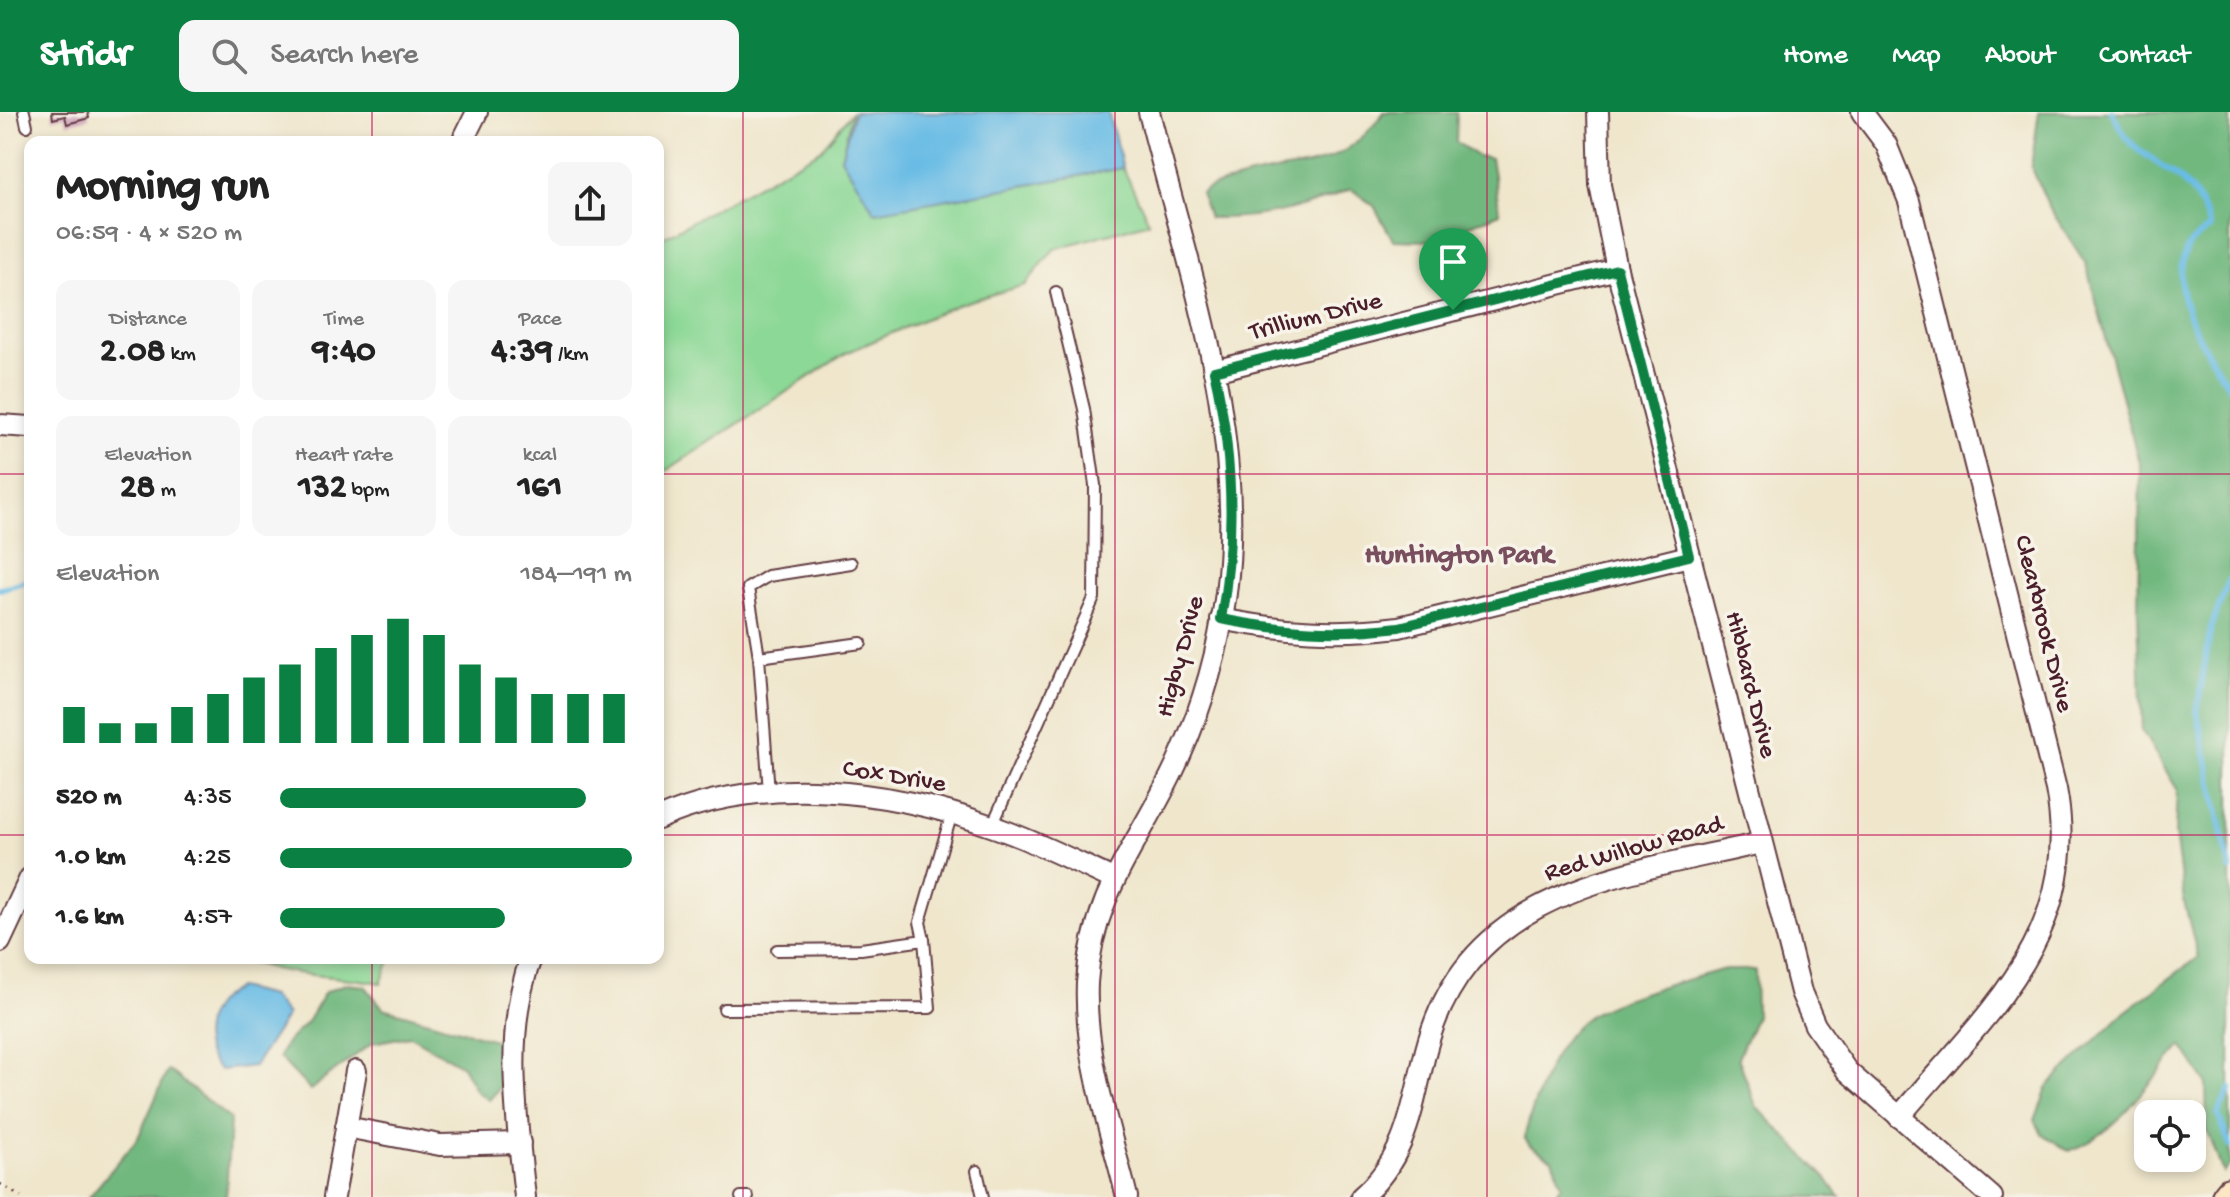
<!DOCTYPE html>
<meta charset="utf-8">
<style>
:root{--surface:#fff;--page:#f6f6f6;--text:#222;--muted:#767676;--accent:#0b8043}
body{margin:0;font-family:"Gochi Hand",sans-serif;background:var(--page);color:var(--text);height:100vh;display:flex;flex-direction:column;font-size:30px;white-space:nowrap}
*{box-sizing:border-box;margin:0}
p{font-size:26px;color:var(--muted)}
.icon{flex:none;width:44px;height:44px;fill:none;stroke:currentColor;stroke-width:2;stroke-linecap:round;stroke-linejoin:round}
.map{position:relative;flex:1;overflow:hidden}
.details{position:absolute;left:24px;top:24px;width:640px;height:828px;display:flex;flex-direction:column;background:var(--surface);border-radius:16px;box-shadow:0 4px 12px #0003}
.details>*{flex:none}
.buttons{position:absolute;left:2134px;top:988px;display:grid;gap:16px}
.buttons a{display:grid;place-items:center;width:72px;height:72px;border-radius:16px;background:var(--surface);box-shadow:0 4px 12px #0003;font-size:40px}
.pin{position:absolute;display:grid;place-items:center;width:68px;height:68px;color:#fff;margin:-82px -34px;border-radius:50% 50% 50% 0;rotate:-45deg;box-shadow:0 0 8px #0007}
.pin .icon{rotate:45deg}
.round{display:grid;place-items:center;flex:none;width:84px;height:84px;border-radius:16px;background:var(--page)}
.head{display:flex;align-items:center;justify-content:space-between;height:136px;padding:0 32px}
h1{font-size:44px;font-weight:800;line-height:60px}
.metrics{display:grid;grid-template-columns:repeat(3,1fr);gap:12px;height:136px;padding:8px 32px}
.metrics div{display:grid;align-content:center;border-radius:16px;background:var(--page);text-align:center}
.metrics b{font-size:34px;font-weight:800}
.metrics small{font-size:22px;font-weight:400}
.metrics p{font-size:22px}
.chart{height:224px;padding:16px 32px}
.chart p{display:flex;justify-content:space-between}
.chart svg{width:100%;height:144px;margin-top:8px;stroke:var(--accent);stroke-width:6}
ul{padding:0 32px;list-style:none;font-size:26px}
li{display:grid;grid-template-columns:128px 96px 1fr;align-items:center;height:60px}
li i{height:20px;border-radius:10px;background:var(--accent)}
header{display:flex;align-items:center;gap:48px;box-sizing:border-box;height:112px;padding:0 40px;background:var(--accent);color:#fff}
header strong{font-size:38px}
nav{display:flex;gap:44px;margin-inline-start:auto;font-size:28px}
.search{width:560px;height:72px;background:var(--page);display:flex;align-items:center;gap:20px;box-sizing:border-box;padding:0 28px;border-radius:16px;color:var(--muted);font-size:30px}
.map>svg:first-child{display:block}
</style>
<header>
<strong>Stridr</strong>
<div class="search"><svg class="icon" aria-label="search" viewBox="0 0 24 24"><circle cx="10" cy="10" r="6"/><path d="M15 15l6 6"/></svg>Search here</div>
<nav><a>Home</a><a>Map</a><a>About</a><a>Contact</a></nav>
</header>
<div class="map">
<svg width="2230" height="1085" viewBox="0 0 2230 1085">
<rect width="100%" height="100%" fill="#f7f3e8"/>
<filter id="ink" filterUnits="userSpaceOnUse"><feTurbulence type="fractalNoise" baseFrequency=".0125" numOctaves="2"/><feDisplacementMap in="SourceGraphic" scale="16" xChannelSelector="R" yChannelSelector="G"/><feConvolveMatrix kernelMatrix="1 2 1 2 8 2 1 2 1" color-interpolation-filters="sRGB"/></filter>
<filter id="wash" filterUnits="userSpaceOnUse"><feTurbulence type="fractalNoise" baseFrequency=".006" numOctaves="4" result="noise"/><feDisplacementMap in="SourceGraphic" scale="32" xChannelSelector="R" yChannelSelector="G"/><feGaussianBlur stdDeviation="1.8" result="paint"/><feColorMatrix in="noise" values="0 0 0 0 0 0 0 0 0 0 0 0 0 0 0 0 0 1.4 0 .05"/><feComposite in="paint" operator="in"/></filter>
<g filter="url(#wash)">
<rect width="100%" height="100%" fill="#efe6cc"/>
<g fill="#8cd896" stroke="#6b7c60" stroke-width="2">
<path d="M852,0L841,46L875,100L1123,56L1149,110L1054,137L1025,173L959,192L846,241L658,364V128L821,38Z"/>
<path d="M241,846H391L381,871C334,863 284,865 241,846Z"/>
</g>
<g fill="#71b87f" stroke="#5e6c55" stroke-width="2">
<path d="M1384,0H1457L1456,30L1477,44L1491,46L1500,101L1430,129L1393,128L1374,94L1351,77C1304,97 1261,107 1209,106L1201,81C1211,73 1223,71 1236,68C1300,49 1339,63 1384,0Z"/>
<path d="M2039,0H2230V1052L2223,1061L2207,1017L2206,970L2182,934C2146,971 2120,1022 2069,1039L2042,1022L2035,1008L2048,974L2125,900L2198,845L2184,789L2175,722L2177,677L2142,619L2138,499L2140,354L2086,152L2049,95L2031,54Z"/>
<path d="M1721,858H1755L1756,904L1738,945L1756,994L1827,1067L1840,1085H1553L1562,1073L1552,1047L1530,1034L1524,1025C1536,986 1551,932 1586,906C1612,886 1688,868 1721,858Z"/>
<path d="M345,872L365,874L383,896L502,930C507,954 507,970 489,988L476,979L462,954L410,924L372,931L310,978L279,945L285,932L307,910L325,880Z"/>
<path d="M168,958L230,1007L226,1085H89L138,1026Z"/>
</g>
<g fill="#69bce5" stroke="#5a6e88" stroke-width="2">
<path d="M854,0H1108L1123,56L875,100L841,46Z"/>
<path d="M238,876L271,884L287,903L254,954L220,958C191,932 205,890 238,876Z"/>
</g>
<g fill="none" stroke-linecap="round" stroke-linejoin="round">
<g stroke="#69bce5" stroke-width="6">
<path d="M2112,0C2118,10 2123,24 2132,32C2168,63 2195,64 2210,116C2203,121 2190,129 2187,137C2165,183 2207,239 2230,277"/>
<path d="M2230,466L2211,515L2197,599L2230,757"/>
<path d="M0,477L30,468"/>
<path d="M2230,977L2218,1002L2230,1034"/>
</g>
</g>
<g id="blocks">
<path fill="#d0a4bc" d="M52,0H88L89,6L67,12L65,4L53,7Z"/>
</g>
</g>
<g filter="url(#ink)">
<use href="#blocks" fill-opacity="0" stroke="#633d43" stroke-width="2"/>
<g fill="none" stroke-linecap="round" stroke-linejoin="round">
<defs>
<g id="service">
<path d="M24,0L27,14"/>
<path d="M759,545L861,531"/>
<path d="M769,680L759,545L748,476L768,464L851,451"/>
<path d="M992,714L1094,486L1095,373L1084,297L1056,180"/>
<path d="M777,838L861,837L924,828L920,810L952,701"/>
<path d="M724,897L930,896L924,828"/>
<path d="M977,1059L983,1085"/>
<path d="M741,1085H748"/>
</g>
<g id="minor">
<path d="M1598,0L1600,73L1617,157L1801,880L1815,913L1847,959L1992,1085"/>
<path d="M1862,0L1886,32L1909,89L2056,677C2084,822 1983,905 1899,1005"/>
<path d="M462,30L477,0"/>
<path d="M1214,259L1617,157"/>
<path d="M0,313L30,315"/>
<path d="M1221,507C1282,519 1337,523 1399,515L1689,444"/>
<path d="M658,707C761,661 890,677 994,715C1035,729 1074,749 1113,767"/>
<path d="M0,830L30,766"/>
<path d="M346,1015L440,1033L520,1031"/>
<path d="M334,1085L356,959"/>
<path d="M525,1085C517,1008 503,920 531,846"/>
<path d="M1127,1085C1110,1016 1084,944 1087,871C1092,777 1145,725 1180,644C1203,593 1219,536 1226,481C1247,317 1188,157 1149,0"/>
<path d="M1361,1085C1408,1045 1412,994 1426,938C1468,776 1623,763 1761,731"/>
</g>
<path id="secondary" d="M2226,1085L2230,1080"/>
</defs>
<use href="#service" stroke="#633d43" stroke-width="14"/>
<use href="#minor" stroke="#633d43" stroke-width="24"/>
<use href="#secondary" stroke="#633d43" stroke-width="32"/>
<path stroke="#633d43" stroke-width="3" stroke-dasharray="2 6" stroke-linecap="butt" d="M0,1072L21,1085"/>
<use href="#service" stroke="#fff" stroke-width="10"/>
<use href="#minor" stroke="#fff" stroke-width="20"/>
<use href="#secondary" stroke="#fce6c4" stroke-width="28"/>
</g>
</g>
<g fill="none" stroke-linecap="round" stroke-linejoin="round" filter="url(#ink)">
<defs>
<path id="route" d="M1617,157L1689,444L1399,515C1337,523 1282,519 1221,507C1236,424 1233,341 1214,259Z"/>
</defs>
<use href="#route" stroke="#fff" stroke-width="16"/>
<use href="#route" stroke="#0b8043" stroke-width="10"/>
</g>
<path fill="none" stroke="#c2185b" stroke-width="2" stroke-opacity="0.55" d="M372,0V30M743,0V1085M1115,0V1085M1487,0V1085M1858,0V1085M0,362H30M658,362H2230M0,723H30M658,723H2230M372,846V1085"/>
<g text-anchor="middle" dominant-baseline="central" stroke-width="7" stroke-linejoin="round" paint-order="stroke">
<g font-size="26" fill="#4a1f2b" stroke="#f7f3e8">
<text transform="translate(1316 206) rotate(-14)">Trillium Drive</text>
<text transform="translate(2042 512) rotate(76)">Clearbrook Drive</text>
<text transform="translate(1182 545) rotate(-75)">Higby Drive</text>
<text transform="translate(1749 573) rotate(76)">Hibbard Drive</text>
<text transform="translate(894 666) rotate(9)">Cox Drive</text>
<text transform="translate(1634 738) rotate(-16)">Red Willow Road</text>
</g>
<g font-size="28" font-weight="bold" fill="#794e5e" stroke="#f7f3e8">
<text x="1459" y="444">Huntington Park</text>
</g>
</g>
</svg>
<div class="buttons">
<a><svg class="icon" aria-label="locate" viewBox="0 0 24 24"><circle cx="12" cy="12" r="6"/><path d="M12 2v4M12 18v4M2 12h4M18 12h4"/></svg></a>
</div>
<div class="pin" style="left:1453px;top:198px;background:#1e9e55"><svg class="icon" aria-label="arrive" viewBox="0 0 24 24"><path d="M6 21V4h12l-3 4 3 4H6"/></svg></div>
<section class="details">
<div class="head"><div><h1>Morning run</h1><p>06:59 · 4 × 520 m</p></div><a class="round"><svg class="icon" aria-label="share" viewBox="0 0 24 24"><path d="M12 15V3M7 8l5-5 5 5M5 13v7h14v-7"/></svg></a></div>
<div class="metrics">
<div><p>Distance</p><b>2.08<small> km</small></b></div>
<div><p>Time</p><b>9:40</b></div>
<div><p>Pace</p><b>4:39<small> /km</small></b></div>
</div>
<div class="metrics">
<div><p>Elevation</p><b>28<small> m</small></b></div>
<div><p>Heart rate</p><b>132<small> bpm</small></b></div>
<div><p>kcal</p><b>161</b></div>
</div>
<div class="chart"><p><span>Elevation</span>184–191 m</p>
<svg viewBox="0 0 160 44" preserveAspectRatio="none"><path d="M5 44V33M15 44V38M25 44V38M35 44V33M45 44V29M55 44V24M65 44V20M75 44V15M85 44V11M95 44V6M105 44V11M115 44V20M125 44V24M135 44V29M145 44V29M155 44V29"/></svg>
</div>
<ul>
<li><b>520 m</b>4:35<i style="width:87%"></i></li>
<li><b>1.0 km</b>4:25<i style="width:100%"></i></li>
<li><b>1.6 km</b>4:57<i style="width:64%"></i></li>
</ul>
</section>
</div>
